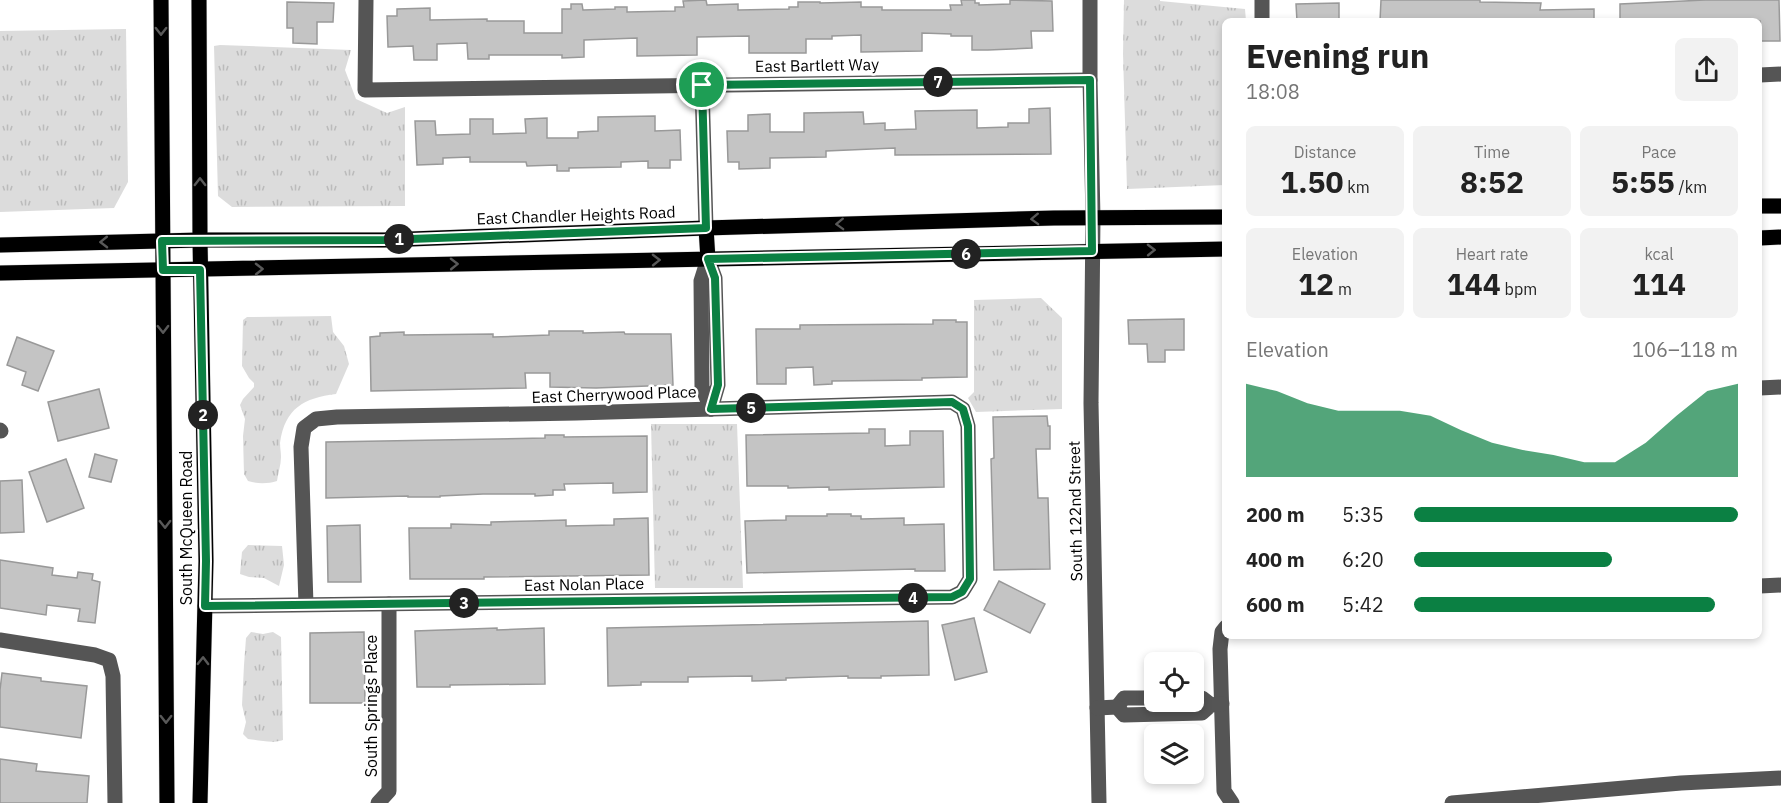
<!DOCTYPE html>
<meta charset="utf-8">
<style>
:root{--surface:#fff;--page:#f2f2f2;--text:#222;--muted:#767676;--accent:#0b8043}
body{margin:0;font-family:"IBM Plex Sans",sans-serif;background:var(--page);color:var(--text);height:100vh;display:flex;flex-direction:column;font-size:22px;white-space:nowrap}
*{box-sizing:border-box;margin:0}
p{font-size:20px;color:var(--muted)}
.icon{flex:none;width:33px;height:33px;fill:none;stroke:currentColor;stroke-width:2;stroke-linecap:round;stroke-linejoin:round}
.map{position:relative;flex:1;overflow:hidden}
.panel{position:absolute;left:1222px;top:18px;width:540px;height:621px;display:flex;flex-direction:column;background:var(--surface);border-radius:9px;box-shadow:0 3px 9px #0003}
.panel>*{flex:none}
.fabs{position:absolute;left:1144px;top:652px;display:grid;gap:12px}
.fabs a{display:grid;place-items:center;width:60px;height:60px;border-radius:9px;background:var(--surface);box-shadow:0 3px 9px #0003;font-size:30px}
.pin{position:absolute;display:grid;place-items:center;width:51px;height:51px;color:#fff;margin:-26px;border:3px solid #fff;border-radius:50%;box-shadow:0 2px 6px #0007}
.km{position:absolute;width:30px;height:30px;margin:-15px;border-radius:50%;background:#222;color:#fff;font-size:16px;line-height:30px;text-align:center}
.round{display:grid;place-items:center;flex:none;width:63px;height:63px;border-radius:9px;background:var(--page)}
.headline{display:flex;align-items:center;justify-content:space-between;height:102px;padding:0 24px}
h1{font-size:33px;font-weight:700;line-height:45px}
.figures{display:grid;grid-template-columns:repeat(3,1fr);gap:9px;height:102px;padding:6px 24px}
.figures div{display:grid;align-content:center;border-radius:9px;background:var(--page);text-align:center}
.figures b{font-size:30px;font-weight:700}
.figures small{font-size:16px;font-weight:400}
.figures p{font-size:16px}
.chart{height:168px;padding:12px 24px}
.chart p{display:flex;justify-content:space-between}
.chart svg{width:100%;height:108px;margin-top:6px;fill:var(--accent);opacity:.7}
ul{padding:0 24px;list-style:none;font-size:20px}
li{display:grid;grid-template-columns:96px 72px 1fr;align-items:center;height:45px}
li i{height:15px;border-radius:8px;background:var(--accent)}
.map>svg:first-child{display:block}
</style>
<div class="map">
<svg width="1781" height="803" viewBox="0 0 1781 803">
<defs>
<pattern id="park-tufts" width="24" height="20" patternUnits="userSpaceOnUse" patternTransform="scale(1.5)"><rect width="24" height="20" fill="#dcdcdc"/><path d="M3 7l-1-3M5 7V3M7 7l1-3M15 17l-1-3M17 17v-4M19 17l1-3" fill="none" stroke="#bbb"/></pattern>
</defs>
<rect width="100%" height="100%" fill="#fff"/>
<g fill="url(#park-tufts)">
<path d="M1124,0H1160V1L1245,9L1246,21H1226L1225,185L1127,189L1123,54Z"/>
<path d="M126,29L128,182L114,208L0,212V31Z"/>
<path d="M220,45L351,50L345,70L356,99L387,113L405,107V206L232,207L218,196L214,46Z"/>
<path d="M1041,298L1062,318V409L976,412L968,398L974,392V300Z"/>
<path d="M331,316L333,332L344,346L349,364L336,394C304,398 285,408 280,443C280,448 281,452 281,457C281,465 278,473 277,481C268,484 257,484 248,481L244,474L243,436L245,419L240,405L243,399L254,387V383L249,378L242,366L243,320L247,317Z"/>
<path d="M651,424H737L743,588H655Z"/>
<path d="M248,545L282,546L284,565L279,586L264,578L249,577L240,574L242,552Z"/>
<path d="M251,632L263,634L273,632L281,637L283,740C273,744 259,740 248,739L243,734L246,722L242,705L244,665L246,638Z"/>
</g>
<g fill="#c4c4c4" stroke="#999" stroke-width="1.5">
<path d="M706,0L707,5L738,4V10L789,9V7H798V2H820V3L861,2V7H882V10H951L950,5H962L961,0H975V3H979V5L1010,4V0L1052,1L1053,31H1031L1032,48L988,50H972V36H951V34L922,33V51L861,52V35L832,36V39H806V53H749V36L697,37V55L637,56V38L584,40V57L562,58V55H489V59H468L467,43L437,44V60H414L413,46L388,47L387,16H397V9L430,8V20L487,19V21H524V33H562V9H571V4H582L583,10L615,9V7H627V12L675,11V7H684L683,1Z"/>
<path d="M1381,0H1480V2L1541,3L1540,10L1594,9V21H1380Z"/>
<path d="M1705,0H1779L1780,41H1760V21H1620V4Z"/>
<path d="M287,2L334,3L333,22H317V44L293,43V28H287Z"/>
<path d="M1339,3V21H1297L1296,4Z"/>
<path d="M1050,108L1051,154L895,155V148L826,151V157L770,158V168L739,169V162H728L727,131H748V115L770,114V132H804V113L863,112L864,124L885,123V130L916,129L915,111L977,110V128L1008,127V123H1029V109Z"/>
<path d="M655,116V131L680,130L681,160H670V168H648V161L621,162V167L569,168V171H557V165L527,166L526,162H470V157L443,158V164L417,165L415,121H435L436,135L470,134V119H493V134L526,133L525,119L547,118V138H578V132L598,131V117Z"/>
<path d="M1184,319V350H1165V362H1148L1147,344H1129L1128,320Z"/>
<path d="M933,320H956V322H967V377L922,378V380L832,381V384L814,385L813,367L786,368V384H757L756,329H800V325L933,324Z"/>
<path d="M549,331H583V333L624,332L625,334H671L673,385L596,388L550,387V373H525L526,388L371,391L370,337L380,336V333L404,332V335L493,334V337L549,335Z"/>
<path d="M17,337L54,351L38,391L22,385L26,372L7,365Z"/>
<path d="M99,389L109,428L58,441L48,402Z"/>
<path d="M1047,416L1048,426H1050V449H1036L1038,498H1048L1050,569L994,570L991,459L994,458L993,417Z"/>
<path d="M869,429H885V446L910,445V431H943L944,487L829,490V487L788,488V486H747L746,435L869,433Z"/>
<path d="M545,435H564V437L647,436V492L613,493V483L564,484L565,490H553V495L535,496V494H483L440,496V497H408V496L326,498V442L545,438Z"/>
<path d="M95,454L117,460L111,482L89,477Z"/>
<path d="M66,459L84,508L47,522L29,472Z"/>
<path d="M22,480L24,532L0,533V481Z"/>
<path d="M827,514H851V516H861V519L904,518V525L944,524L945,571H915V569L747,573L745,521L786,520V516H827Z"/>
<path d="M648,518L649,575L484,577V579H410L409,528H451V524L491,525V522L532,521L566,520V526L614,525V519Z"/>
<path d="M360,525L361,582H328L327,526Z"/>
<path d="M0,560L53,568L52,575L77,578L78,572L93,574L92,580L100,582L95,623L78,621L80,609L47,605L46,615L0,608Z"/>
<path d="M999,581L1045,604L1030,633L984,610Z"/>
<path d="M974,618L987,672L955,680L942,625Z"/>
<path d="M928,621L929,675L881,676V678H848V676L786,678V680L752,681V676L688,677V682H641V685L608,686L607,628Z"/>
<path d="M497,628V630L544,628L545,684L450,685V687H417L415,631Z"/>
<path d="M364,632L365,703H310V633Z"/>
<path d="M2,673L41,678V681L87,686L81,738L0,727V690Z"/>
<path d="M0,759L37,764L36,771L89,776L87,803H0Z"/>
</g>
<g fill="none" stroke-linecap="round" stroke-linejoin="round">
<defs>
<g id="major">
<path d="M161,0L167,803"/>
<path d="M199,0L200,240L206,561L200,803"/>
<path d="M1760,206H1781"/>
<path d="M706,228L708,259"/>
<path d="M1760,238L1781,237"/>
<path d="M0,245L200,240H384L706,228L1054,218L1226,217"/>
<path d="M0,273L1226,249"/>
</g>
</defs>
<use href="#major" stroke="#dbdbdb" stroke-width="16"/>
<g stroke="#555" stroke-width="15">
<path d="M366,0L365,90L1090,80"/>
<path d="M1090,0V80L1093,218L1091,403L1099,803"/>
<path d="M1262,0V21"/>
<path d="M1760,75L1781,74"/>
<path d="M702,85L706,228"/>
<path d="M708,259L701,281L702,387L711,409"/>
<path d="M708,259L715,278L718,385L711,409"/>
<path d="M1760,388L1781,387"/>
<path d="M0,430L1,431"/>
<path d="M1760,586L1781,585"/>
<path d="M205,606L952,597L962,592L970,579L968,426L963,409L952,402L576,413L337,417L316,419L304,428L301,447L306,605"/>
<path d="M1226,627L1222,632L1220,649L1224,791L1232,803"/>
<path d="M0,640L95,655L109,660L113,676L115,803"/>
<path d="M1194,698H1202L1211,705"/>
<path d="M1117,707L1124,698H1155"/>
<path d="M1097,708L1117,707L1124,715L1202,713L1211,705L1222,704"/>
<path d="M378,803L389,791V604"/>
<path d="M1452,803L1681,783L1781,778"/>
</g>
<use href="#major" stroke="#000" stroke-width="15"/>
</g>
<defs><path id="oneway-chevron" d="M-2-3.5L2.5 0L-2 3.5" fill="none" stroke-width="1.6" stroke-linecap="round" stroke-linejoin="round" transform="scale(1.5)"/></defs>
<g stroke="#595959">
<use href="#oneway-chevron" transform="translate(161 31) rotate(90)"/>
<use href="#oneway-chevron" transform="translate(200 182) rotate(-90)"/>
<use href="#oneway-chevron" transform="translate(1035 219) rotate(178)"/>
<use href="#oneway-chevron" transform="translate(840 224) rotate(178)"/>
<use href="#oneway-chevron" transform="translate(104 242) rotate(179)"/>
<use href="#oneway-chevron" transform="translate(1151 250) rotate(-1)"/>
<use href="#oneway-chevron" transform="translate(656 260) rotate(-1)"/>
<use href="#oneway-chevron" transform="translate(454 264) rotate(-1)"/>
<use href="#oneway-chevron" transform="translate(259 269) rotate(-1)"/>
<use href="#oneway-chevron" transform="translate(163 329) rotate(89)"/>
<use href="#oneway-chevron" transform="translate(165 524) rotate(89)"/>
<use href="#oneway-chevron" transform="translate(203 661) rotate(-89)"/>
<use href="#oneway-chevron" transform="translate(166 719) rotate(90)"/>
</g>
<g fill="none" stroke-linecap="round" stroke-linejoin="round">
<defs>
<path id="route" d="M1090,80L1092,251L708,259L715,278L718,385L711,409L952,402L963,409L968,426L970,579L962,592L952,597L205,606L206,561L200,270H163L162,241L384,240L706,228L702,85Z"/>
</defs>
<use href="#route" stroke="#fff" stroke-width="12"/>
<use href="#route" stroke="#0b8043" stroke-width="8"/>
</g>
<g text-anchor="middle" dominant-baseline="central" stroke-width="5" stroke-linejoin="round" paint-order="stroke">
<g font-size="16" fill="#000" stroke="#fff">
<text transform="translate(817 65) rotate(-1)">East Bartlett Way</text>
<text transform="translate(576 215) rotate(-2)">East Chandler Heights Road</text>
<text transform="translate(614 394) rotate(-2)">East Cherrywood Place</text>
<text transform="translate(1075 511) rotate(-91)">South 122nd Street</text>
<text transform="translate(186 528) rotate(-90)">South McQueen Road</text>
<text transform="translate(584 584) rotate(-1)">East Nolan Place</text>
<text transform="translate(371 706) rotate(-90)">South Springs Place</text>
</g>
</g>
</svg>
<div class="fabs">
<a><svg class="icon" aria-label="locate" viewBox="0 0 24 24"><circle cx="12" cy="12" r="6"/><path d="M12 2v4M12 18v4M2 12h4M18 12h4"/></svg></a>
<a><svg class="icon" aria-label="layers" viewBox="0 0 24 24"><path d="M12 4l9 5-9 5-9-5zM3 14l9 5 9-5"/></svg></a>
</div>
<div class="pin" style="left:702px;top:85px;background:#1e9e55"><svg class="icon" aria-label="arrive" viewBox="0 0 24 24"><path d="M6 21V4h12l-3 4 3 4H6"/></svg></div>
<b class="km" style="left:399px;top:239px">1</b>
<b class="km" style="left:203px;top:415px">2</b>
<b class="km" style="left:464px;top:603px">3</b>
<b class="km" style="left:913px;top:598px">4</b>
<b class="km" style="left:751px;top:408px">5</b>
<b class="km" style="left:966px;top:254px">6</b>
<b class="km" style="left:938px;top:82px">7</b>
<section class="panel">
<div class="headline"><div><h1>Evening run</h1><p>18:08</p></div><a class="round"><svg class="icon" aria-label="share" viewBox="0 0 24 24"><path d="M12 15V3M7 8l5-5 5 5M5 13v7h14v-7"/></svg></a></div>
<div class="figures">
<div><p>Distance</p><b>1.50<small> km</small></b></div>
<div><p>Time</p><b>8:52</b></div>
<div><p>Pace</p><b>5:55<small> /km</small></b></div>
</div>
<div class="figures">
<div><p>Elevation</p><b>12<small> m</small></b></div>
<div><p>Heart rate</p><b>144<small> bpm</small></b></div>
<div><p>kcal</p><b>114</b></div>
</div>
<div class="chart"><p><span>Elevation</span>106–118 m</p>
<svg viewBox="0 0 160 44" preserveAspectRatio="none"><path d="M0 44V6L10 9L20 14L30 17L40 17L50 17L60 19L70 25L80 30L90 33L100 35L110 38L120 38L130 30L140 19L150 9L160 6V44z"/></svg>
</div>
<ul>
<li><b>200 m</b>5:35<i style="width:100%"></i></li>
<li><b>400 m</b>6:20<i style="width:61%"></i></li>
<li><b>600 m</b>5:42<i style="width:93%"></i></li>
</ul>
</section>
</div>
